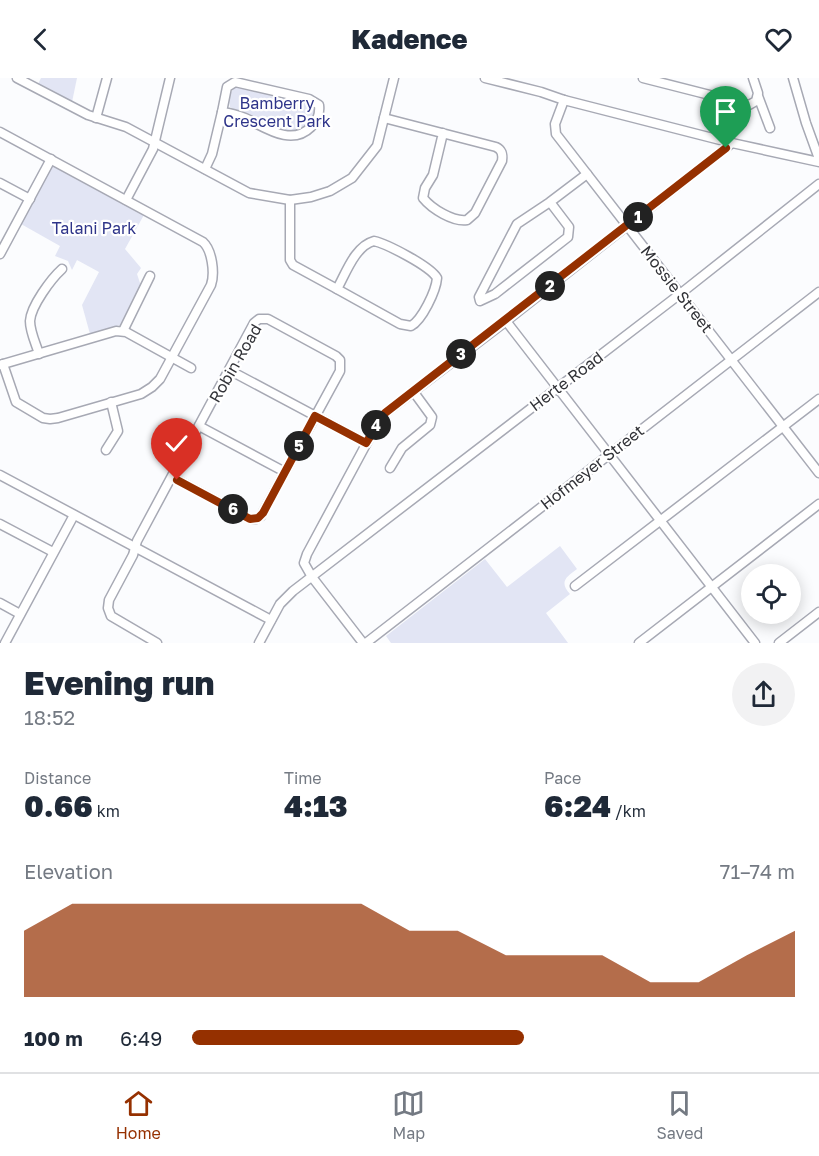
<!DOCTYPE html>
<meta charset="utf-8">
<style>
:root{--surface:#fff;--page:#f2f2f3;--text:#1f2937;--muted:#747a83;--line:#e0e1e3;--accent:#953000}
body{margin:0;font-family:"Golos Text",sans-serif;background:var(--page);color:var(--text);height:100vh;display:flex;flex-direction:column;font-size:22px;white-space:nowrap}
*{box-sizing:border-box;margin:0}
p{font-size:20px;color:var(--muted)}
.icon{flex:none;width:33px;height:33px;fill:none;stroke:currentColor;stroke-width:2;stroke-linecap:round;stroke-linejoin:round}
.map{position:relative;height:565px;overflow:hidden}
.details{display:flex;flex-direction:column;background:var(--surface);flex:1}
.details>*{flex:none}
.tools{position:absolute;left:741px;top:486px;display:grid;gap:12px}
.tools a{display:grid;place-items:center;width:60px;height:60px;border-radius:50%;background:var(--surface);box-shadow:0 3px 15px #0003;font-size:30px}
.pin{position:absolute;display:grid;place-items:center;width:51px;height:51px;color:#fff;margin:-62px -26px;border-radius:50% 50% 50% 0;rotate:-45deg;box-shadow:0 0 6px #0007}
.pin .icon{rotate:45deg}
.km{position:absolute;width:30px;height:30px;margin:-15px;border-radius:50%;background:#222;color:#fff;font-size:16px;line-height:30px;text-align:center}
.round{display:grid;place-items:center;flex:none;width:63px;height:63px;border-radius:32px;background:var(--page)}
.overview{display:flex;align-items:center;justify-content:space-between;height:102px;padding:0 24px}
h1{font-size:33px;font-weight:800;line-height:45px}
.figures{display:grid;grid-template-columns:repeat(3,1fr);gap:9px;height:102px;padding:6px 24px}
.figures div{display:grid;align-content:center}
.figures b{font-size:30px;font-weight:800}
.figures small{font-size:16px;font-weight:400}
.figures p{font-size:16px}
.chart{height:168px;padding:12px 24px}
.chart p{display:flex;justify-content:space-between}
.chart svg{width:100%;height:108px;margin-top:6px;fill:var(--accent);opacity:.7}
ul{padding:0 24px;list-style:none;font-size:20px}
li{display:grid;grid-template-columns:96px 72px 1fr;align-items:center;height:45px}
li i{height:15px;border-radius:8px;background:var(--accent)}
header{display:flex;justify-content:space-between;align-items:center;height:78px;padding:0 24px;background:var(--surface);font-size:27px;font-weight:800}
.dock{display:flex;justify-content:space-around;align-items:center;height:84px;border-top:2px solid var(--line);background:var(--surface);font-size:16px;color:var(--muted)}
.dock a{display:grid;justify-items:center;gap:3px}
.dock .selected{color:var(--accent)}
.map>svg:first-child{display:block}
</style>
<header><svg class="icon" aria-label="back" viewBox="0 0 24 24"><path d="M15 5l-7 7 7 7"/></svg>Kadence<svg class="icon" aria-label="heart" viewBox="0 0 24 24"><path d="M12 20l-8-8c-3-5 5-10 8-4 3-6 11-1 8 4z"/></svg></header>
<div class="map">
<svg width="819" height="565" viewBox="0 0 819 565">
<rect width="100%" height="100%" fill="#fbfcfe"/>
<g fill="#e2e5f4">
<path d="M41,0H77L72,24L38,6Z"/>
<path d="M236,8L313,26L317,30L316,39C312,43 307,50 302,52C284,60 245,41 230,29C228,22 230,13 236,8Z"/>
<path d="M55,88L145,135L125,171L141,190L137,196L141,208L120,247L90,256L82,227L99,194L77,182L72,192L68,183L55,178L60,168L21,146L51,89Z"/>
<path d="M560,468L577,491C566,499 559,504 570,516L546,535L568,565H391L386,558L485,481L507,509Z"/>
</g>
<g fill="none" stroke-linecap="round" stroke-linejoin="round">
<defs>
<g id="minor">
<path d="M17,0L88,37L126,49L249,115L290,122L311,119L330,113L352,100L377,68L394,0"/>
<path d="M485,0L541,14L564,22L732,65L819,84"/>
<path d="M643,0L749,27L756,23L758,15L753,0"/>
<path d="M793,0L806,45L819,81"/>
<path d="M235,4L309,21L319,27C320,36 318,43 311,49C291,69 265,49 245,40C238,37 230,35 222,34L227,9Z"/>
<path d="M758,18L770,50"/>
<path d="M564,22L555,46L556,56L819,395"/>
<path d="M96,40L107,0"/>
<path d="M384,40L496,69C502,72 503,76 502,83L475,135L467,142C453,144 432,131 423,120L425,110L433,97L443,55"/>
<path d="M0,54L203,164C212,172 215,195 211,207L160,301L152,309L141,316L58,340L50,341L43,340L16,324L3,286"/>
<path d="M205,91L212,76L222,34"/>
<path d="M0,105L30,121"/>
<path d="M126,122L153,71L170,0"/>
<path d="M290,122V182L293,187L337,211"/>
<path d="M550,124L517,146L479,219L480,223L495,216L568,159L569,149L550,124L587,96"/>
<path d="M374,163C387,166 430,188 437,200C436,213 422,242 411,248L400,246L337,211C346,195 355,168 374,163Z"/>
<path d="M0,176L51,81"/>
<path d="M506,243L755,565"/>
<path d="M123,253L150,198"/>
<path d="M39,276C36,266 30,254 30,243C31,228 51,201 62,191"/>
<path d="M0,287L116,253L126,254L191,290"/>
<path d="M229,292L366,365"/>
<path d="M199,348L285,394"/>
<path d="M106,372L118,353L111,324"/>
<path d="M390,390L402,370L430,347L432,339L413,313"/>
<path d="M0,397L271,542"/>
<path d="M0,446L53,474"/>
<path d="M575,508L819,321"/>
<path d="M0,525L20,536"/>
<path d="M5,565L74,437"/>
<path d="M157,565L111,538L108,530L109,522L133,477L137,463L254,245L259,241H268L336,278L340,282V293L261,438L256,441H250L172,399"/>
<path d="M259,565L280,526L293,513L680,216L819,106"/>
<path d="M363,565L312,499L304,485L307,476L378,344L385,335L506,243L732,65"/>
<path d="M366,565L819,214"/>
<path d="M639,565L819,426"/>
<path d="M779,565L819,534"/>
</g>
</defs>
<use href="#minor" stroke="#a7a9b4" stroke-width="11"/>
<use href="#minor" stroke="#fff" stroke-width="8"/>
</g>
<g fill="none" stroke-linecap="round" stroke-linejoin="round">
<defs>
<path id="route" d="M177,402L250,441L258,440L263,435L315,338L366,365L385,335L726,70"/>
</defs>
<use href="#route" stroke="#fff" stroke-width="12"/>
<use href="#route" stroke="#953000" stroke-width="8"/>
</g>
<g text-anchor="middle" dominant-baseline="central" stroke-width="4.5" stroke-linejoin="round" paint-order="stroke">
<g font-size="16" fill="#2e3489" stroke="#fff">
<text x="277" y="25">Bamberry<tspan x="277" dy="18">Crescent Park</tspan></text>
<text x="94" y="150">Talani Park</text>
</g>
<g font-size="16" fill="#313237" stroke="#fff">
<text transform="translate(677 211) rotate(52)">Mossie Street</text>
<text transform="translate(235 285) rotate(-60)">Robin Road</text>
<text transform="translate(566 303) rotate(-37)">Herte Road</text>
<text transform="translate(592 389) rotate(-38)">Hofmeyer Street</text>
</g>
</g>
</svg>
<div class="tools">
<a><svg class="icon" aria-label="locate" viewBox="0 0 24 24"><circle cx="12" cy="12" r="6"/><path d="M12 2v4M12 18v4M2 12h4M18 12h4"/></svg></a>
</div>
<div class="pin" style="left:726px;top:70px;background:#1e9e55"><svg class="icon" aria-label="arrive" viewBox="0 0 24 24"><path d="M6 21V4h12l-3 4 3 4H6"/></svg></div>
<div class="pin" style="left:177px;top:402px;background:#d93025"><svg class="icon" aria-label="check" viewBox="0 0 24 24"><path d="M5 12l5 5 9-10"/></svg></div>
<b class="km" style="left:638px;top:139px">1</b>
<b class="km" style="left:550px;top:208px">2</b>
<b class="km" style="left:461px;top:276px">3</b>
<b class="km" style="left:376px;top:347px">4</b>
<b class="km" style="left:299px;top:368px">5</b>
<b class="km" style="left:233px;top:431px">6</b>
</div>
<section class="details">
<div class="overview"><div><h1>Evening run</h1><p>18:52</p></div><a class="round"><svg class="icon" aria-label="share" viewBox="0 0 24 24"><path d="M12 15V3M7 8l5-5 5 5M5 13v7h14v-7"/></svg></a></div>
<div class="figures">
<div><p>Distance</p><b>0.66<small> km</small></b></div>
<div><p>Time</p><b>4:13</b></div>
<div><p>Pace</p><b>6:24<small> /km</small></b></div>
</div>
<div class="chart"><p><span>Elevation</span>71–74 m</p>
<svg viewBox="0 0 160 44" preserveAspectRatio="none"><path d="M0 44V17L10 6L20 6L30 6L40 6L50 6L60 6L70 6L80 17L90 17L100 27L110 27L120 27L130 38L140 38L150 27L160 17V44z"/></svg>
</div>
<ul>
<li><b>100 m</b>6:49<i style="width:55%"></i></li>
</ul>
</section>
<nav class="dock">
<a class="selected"><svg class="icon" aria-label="home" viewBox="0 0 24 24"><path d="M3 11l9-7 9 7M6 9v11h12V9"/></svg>Home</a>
<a><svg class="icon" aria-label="map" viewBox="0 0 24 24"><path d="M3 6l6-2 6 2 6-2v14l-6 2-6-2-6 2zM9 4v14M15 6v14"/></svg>Map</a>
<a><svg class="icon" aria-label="saved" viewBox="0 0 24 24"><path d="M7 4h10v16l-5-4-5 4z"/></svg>Saved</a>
</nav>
